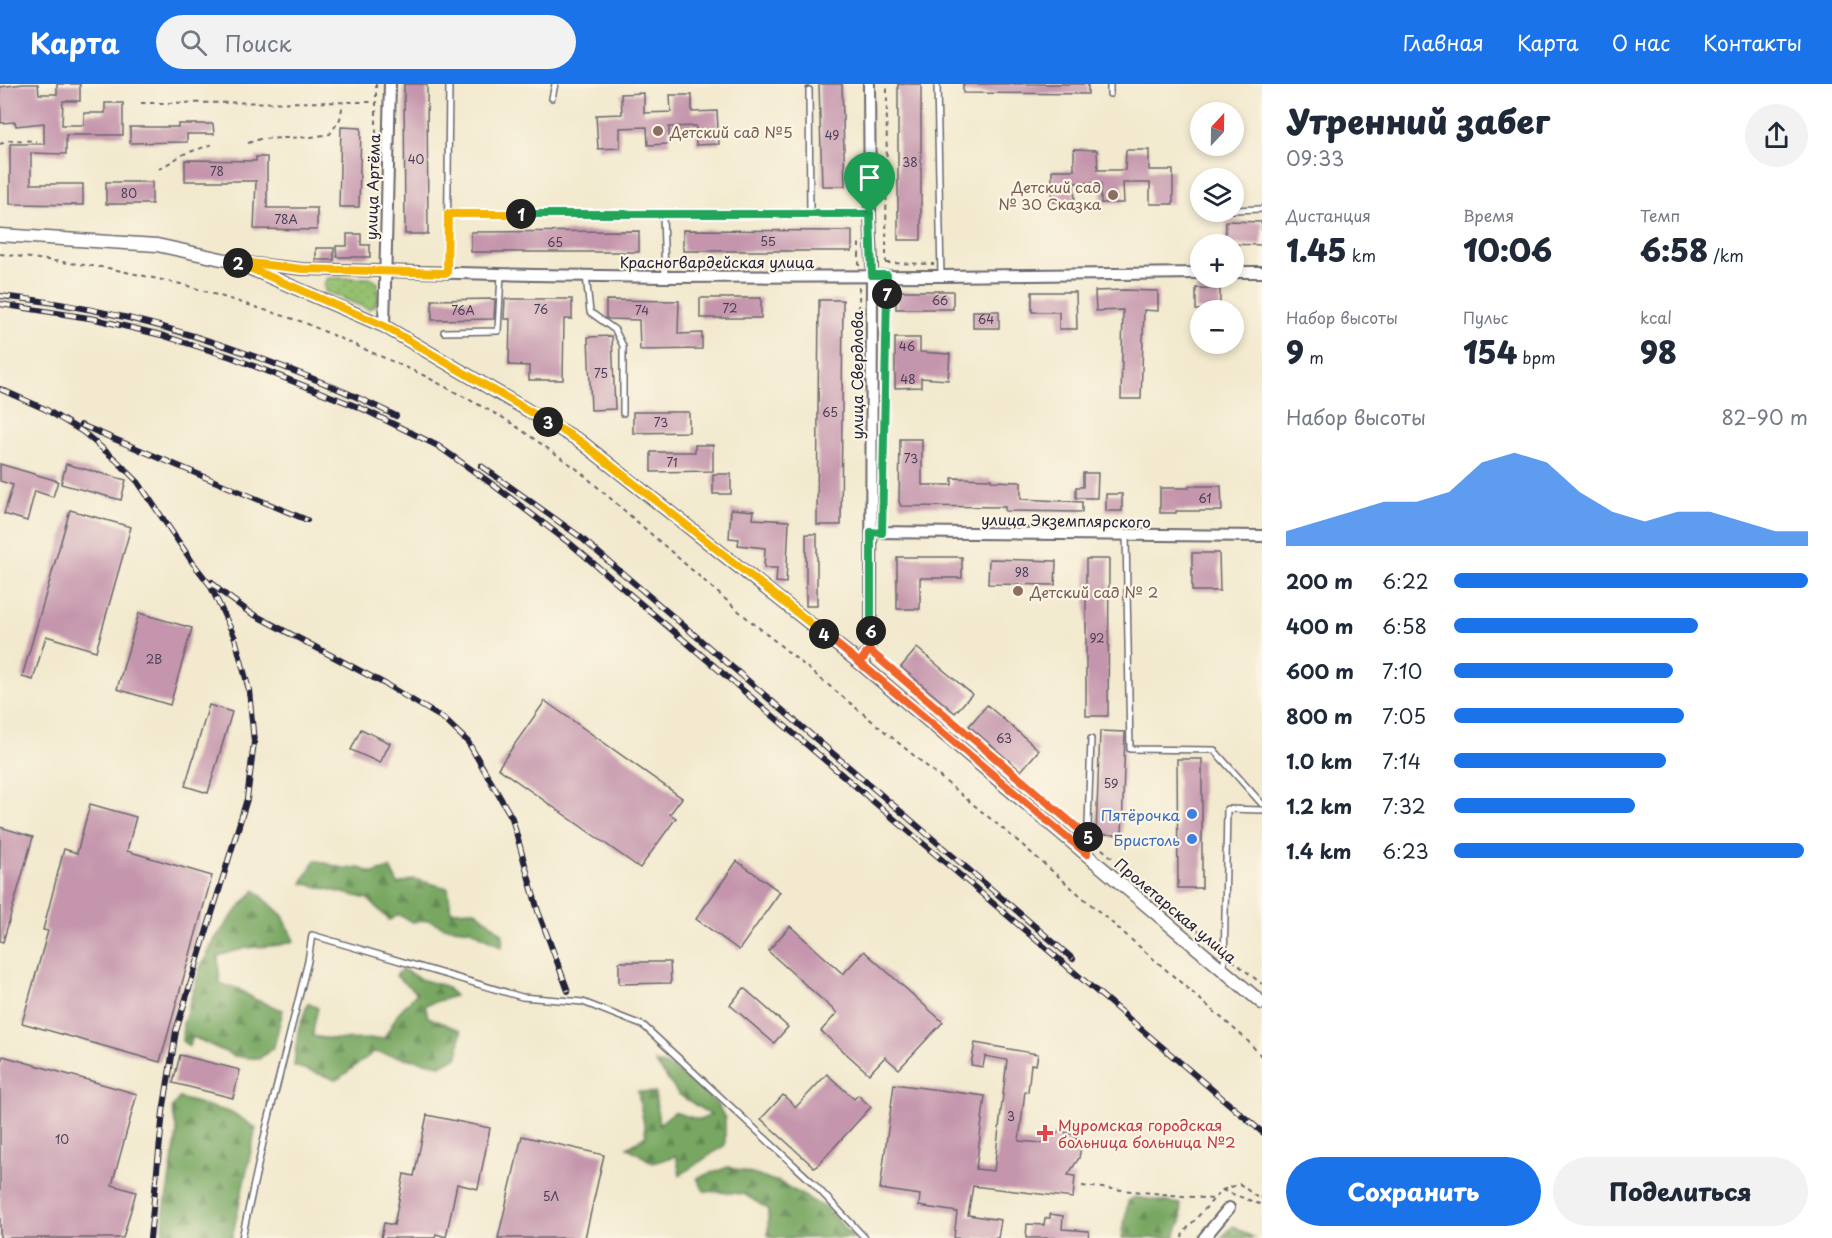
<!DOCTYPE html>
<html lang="ru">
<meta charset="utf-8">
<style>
:root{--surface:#fff;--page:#f2f2f3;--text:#1f2937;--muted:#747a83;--accent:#1a73e8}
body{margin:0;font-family:"Playpen Sans",sans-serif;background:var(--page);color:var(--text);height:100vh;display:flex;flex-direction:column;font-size:22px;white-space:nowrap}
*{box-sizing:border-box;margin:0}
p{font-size:20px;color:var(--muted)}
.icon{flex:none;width:33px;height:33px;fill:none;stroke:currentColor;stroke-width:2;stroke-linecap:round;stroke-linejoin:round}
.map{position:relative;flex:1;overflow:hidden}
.sheet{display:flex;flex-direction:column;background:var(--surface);width:570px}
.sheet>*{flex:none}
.needle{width:39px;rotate:22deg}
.buttons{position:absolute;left:1190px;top:18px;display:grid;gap:12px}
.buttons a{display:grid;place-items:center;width:54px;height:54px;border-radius:50%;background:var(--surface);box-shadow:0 3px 9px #0003;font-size:30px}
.pin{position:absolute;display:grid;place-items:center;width:51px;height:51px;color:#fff;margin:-62px -26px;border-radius:50% 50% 50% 0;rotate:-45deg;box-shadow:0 0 6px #0007}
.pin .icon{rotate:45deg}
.km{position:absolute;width:30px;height:30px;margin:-15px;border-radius:50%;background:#222;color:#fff;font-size:16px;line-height:30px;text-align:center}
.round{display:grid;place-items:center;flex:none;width:63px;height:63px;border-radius:32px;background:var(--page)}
.headline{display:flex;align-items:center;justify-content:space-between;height:102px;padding:0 24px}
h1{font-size:33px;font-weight:800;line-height:45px}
.metrics{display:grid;grid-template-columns:repeat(3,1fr);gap:9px;height:102px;padding:6px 24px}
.metrics div{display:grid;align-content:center}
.metrics b{font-size:30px;font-weight:800}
.metrics small{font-size:16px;font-weight:400}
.metrics p{font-size:16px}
.chart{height:168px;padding:12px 24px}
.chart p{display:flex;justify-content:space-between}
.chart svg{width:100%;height:108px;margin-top:6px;fill:var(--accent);opacity:.7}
.cta{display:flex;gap:12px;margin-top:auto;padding:12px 24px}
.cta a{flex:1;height:69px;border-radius:36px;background:var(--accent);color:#fff;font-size:24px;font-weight:800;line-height:69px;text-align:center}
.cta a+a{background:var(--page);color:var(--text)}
ul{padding:0 24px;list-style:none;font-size:20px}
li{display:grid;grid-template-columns:96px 72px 1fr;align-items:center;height:45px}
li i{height:15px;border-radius:8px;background:var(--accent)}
header{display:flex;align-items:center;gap:36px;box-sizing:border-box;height:84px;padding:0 30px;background:var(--accent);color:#fff}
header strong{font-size:28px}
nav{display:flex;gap:33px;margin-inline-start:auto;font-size:21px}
.search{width:420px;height:54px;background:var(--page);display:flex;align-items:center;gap:15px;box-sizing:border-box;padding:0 21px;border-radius:33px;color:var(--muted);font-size:22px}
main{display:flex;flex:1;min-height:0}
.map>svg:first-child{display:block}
</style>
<header>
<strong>Карта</strong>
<div class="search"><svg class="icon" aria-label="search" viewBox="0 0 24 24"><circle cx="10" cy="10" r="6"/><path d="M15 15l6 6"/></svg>Поиск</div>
<nav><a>Главная</a><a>Карта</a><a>О нас</a><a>Контакты</a></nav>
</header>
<main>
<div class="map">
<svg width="1262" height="1154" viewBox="0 0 1262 1154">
<defs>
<pattern id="grass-dots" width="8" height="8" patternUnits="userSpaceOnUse" patternTransform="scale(1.5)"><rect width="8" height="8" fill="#95c16f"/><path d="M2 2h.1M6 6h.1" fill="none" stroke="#799c5c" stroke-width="1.8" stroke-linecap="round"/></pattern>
<pattern id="forest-firs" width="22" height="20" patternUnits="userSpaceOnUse" patternTransform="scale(1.5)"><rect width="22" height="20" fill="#78a762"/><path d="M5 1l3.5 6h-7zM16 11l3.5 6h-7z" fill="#628852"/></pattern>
</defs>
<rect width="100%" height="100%" fill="#fcf5e5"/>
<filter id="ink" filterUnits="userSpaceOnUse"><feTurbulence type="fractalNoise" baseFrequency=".0167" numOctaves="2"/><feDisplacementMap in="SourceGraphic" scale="12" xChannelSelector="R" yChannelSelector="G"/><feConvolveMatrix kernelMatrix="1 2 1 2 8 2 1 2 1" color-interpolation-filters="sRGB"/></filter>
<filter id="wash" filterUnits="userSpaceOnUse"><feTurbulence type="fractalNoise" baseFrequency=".008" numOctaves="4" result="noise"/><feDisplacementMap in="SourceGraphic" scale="24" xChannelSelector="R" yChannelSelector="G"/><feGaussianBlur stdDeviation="1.35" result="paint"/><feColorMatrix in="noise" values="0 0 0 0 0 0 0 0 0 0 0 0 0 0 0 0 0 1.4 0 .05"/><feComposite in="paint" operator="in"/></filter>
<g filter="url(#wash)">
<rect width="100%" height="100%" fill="#f2e9ce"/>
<path fill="url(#grass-dots)" stroke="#5c7255" stroke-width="1.5" d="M328,194H370L378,199V215L375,222L368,225L325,207L324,200Z"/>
<g fill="url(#forest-firs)" stroke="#4d644e" stroke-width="1.5">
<path d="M315,776L342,784H359L373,789L390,784L398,800L414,795L448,804L451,827L475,826L503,850L502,863L471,846L444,843L429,836L412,838L399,831L389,836L368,815L302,799Z"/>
<path d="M255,806L283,832L294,857L280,861L246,864L218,872L220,900L237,904L254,915L283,926L274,963L259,975L234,972L193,953L189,962L182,957L183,940L201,882L215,855L232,832Z"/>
<path d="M402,885L420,895L445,902L455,912L425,921L428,933L461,947L458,973L440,981L374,968L337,996L294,982L298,947L308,919L318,924L314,941L313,952C335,957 362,956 384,954L399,928L417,909L396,892Z"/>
<path d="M655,978L673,984L717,1020L725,1034V1061L680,1091L676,1072L653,1079L627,1063L646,1052L638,1007L655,1009L659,1040L674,1028L700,1036L711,1031L678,1010Z"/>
<path d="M179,1014L233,1029L256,1044L232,1154H163L164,1128L177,1049L172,1024Z"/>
<path d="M728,1083L779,1098L827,1125L854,1154H773L768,1151V1125L744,1110L704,1107L697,1094Z"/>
<path d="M1135,1113L1180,1120L1182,1135L1174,1154H1122L1128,1117Z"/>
<path d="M1233,1142L1254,1154H1221Z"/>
</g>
<g id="blocks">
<g fill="#c495ac">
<path d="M23,0H38L39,10H57V0H80V17H63L62,41H84V29H105V19H123V51H66V70L31,69V100H83V121L10,120V60H44V39L16,42L15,38L1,39L0,3Z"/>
<path d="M404,0H427L428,150H405Z"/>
<path d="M819,0H842L845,102H822Z"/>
<rect x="898" y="0" width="23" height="156"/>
<path d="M963,0H1088V10L963,9Z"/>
<path d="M644,9V29L671,28L670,11H692V28L717,27L719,60L696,61V42L669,43V60L648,61L647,43L620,44V64L598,65L596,31L622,30L621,10Z"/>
<path d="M178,40H213L214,50H187V58L130,59V43H178Z"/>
<path d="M341,43L361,44L359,123H339Z"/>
<path d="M1074,65L1097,66L1098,86H1125L1126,66H1149V86H1173V120H1150V99H1123L1124,119H1101V99H1074L1075,118H1052V86H1074Z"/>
<path d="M256,73H267V124H317V146L254,145L256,97H185V76L256,77Z"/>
<rect x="106" y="98" width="46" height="22"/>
<path d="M1226,137L1262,138V161L1225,160Z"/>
<path d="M683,146L852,147V167H683Z"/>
<path d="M639,147V168H471V148Z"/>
<path d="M347,150H361V161H370V173H337L336,162H347Z"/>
<rect x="316" y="164" width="18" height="12"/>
<path d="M1196,204L1220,205V226H1196Z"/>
<path d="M1124,206L1158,207V227L1144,226L1141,315H1121L1123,226L1096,227L1095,207Z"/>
<rect x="896" y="207" width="57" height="18"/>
<path d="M1032,208H1076L1077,245H1059V228H1032Z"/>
<rect x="700" y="214" width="61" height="20"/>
<path d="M495,215L494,235L432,236V216Z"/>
<path d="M505,215H572V235H564L563,296H529V282L509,281L510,235H504Z"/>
<path d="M606,216L679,217L678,250L702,249V265L640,266L639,236L609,235L606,234Z"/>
<path d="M819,216H843L841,441H817Z"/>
<rect x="973" y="227" width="26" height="17"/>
<path d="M612,252L615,325L591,326L588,253Z"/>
<path d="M895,254H920V268L950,270L948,296L921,294V303L895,304Z"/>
<path d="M633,328H689V348L633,349Z"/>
<path d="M900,355H922V401H952V394L991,395V397L1021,398V415L1082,418V428L1005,427V423L901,422L899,418Z"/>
<path d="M695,361H713V387L651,388V368H695Z"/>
<path d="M0,380L58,397L53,413L35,407L27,437L4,430L13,401L0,397Z"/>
<path d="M66,380L126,396L121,416L61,400Z"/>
<path d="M1083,389H1098L1097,414H1076V403H1083Z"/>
<rect x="713" y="390" width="18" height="20"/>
<path d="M1189,402H1221L1222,427H1176V429H1160V404H1189Z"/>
<rect x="1106" y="410" width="16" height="17"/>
<path d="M731,425L754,427L753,435L789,437L786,499L776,498L777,484H764L765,464L738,461L739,455L729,454Z"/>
<path d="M70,426L131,443L96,567L46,552L33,596L22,593Z"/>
<rect x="806" y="450" width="11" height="72"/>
<path d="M1192,469H1219L1220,507H1192Z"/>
<path d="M897,473H962V494H920V525H897Z"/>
<path d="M989,475L1056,477L1055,501L988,500Z"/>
<path d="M1086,475H1109L1108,632H1086Z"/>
<path d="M139,529L192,544L170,621L117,605Z"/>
<path d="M917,564L972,610L955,629L901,583Z"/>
<path d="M545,617L682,714L670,730L676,734L640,784L498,684Z"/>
<path d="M209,621L232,628L208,709L185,702Z"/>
<path d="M987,621L1039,666L1021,687L969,642Z"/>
<path d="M361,645L390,659L380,679L351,666Z"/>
<path d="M1100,647L1125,648L1122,751L1096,750Z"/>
<path d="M1177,675H1202V804H1178Z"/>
<path d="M90,720L136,733L127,767L212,792L160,978L22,939L48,847L43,846L64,765L77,769Z"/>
<path d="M0,743L33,753L3,858L0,857Z"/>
<path d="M737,777L780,808L739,866L696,835Z"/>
<path d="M790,842L843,890L864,867L943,938L899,985L885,973L869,990L821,947L837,929L768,867Z"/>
<path d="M619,878H670L671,899L619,900Z"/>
<path d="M744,904L788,943L774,959L730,921Z"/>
<path d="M975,959L1038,970L1036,981L1031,980L1028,1008L1025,1007L1019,1057L1043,1059L1049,1052L1061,1047L1074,1051L1081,1062L1079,1074L1068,1091L1075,1092L1073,1114L973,1102L968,1131L1001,1136L998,1154H954L957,1128L919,1122L920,1111L880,1105L894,1000L985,1012L976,1085L994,1087L1007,976L985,972L983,983L971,981Z"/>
<path d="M180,971L240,986L233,1014L173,999Z"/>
<path d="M3,972L137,1010L112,1101L136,1108L123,1154H0V983Z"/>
<path d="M827,990L854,1015L858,1011L871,1023L815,1084L761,1035L783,1011L796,1023Z"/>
<path d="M427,1031L490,1044L478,1105L457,1100L446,1153L436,1150L435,1154H381L384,1139L394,1141L404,1090L414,1092Z"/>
<path d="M522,1052L604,1071L585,1154H498Z"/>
<path d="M1050,1130L1063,1132L1062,1145L1089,1147L1088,1154H1026L1027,1140L1044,1141L1045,1134H1050Z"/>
</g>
</g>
</g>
<g filter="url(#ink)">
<use href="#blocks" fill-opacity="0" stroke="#6b686e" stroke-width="1.5"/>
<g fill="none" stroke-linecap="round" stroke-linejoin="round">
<defs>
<g id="service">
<path d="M937,0L941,192"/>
<path d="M1110,0V10"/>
<path d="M809,6L810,130"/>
<path d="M552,14L555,0"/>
<path d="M1233,126L1262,125"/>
<path d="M448,130H870"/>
<path d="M663,130L665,193"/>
<path d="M447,189L449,0"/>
<path d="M586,192L590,228L615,246L623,262V329"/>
<path d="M444,248L498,247L501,190"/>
<path d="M1126,451L1130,665L1214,666L1262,720"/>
<path d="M1087,769L1091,655"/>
<path d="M1224,884L1227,725L1262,726"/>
<path d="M242,1154L266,1045L308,877L312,851L522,913L583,918L644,942L811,1097L865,1154"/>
</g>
<g id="minor">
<path d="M238,178L302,185L534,191L665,193L941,192L1200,189"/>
<path d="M1233,188H1262"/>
<path d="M384,242L390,0"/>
<path d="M871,448L1262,452"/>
<path d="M860,579L869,566L871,550L872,179L870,130L869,0"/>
<path d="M1204,1154L1229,1124"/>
</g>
<path id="tertiary" d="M0,151L157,161L235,178L384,242L580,357L860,579L1262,919"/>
</defs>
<use href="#service" stroke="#6b686e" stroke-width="8"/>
<use href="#minor" stroke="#6b686e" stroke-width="14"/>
<use href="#tertiary" stroke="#6b686e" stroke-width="15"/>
<g stroke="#6b686e" stroke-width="2" stroke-dasharray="4.5 4.5" stroke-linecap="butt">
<path d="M141,19L376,18"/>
<path d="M248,59L260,55L311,53L330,50L340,35L343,19"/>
<path d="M0,60L11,56L36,57"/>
<path d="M159,85L184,70L213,60"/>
<path d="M376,94V0"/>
<path d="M0,170L108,184L185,201L303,238L423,291L507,336L577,385L741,529L1020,759L1247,956L1262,973"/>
<path d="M886,179L934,180"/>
<path d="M886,180L887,0"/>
<path d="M859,182V155"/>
<path d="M859,203L860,281"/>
<path d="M884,366L887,204"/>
<path d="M878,574L1079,745"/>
<path d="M1095,759L1216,862"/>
<path d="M1232,876L1262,900"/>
<path d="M1082,1102L1213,1115"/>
<path d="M1222,1106L1262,1121"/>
<path d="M1182,1154L1183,1149L1222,1106L1240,1100L1259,1115L1262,1112"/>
</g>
<use href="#service" stroke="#fff" stroke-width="5"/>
<use href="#minor" stroke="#fff" stroke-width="10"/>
<use href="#tertiary" stroke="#fff" stroke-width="12"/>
<defs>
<g id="rail">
<path d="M0,212C93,221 182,245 270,278C313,294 355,311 396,332"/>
<path d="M0,220L95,235L161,251L231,273L363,325L438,362L492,400L572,461L1262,1048"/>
<path d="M0,305L45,325L83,348L116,376L138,398L193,479L210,501L235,554L249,606L254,658L247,715L176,947L163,1028L150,1154"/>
<path d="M81,341L307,436"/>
<path d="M481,382L579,452L1073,875"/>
<path d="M212,498L219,506L249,528L385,600L444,635L468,658L512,734L538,827L568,907"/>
</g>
</defs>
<use href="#rail" stroke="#22223b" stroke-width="6"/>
<use href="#rail" stroke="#fcf5e5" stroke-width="4" stroke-dasharray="11" stroke-linecap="butt"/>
</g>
</g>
<g fill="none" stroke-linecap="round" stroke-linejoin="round" filter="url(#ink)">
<defs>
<path id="split-1" d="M521,130H870"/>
<path id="split-2" d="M238,179L235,177L302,185L447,189L448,130H521"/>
<path id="split-3" d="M238,179L384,242L548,338"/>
<path id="split-4" d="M548,338L580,357L824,550"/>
<path id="split-5" d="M824,550L860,579L869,566L1088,753"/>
<path id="split-6" d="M871,547L869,566L860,579L1087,770L1088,753"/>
<path id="split-7" d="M871,547V448L882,449L887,210"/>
<path id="split-8" d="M870,130L872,191H887V210"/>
</defs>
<use href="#split-1" stroke="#fff" stroke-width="12"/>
<use href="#split-2" stroke="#fff" stroke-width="12"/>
<use href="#split-3" stroke="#fff" stroke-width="12"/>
<use href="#split-4" stroke="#fff" stroke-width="12"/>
<use href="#split-5" stroke="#fff" stroke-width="12"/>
<use href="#split-6" stroke="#fff" stroke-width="12"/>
<use href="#split-7" stroke="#fff" stroke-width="12"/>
<use href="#split-8" stroke="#fff" stroke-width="12"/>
<use href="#split-1" stroke="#22a559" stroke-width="8"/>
<use href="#split-2" stroke="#f5b400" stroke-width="8"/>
<use href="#split-3" stroke="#f5b400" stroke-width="8"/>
<use href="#split-4" stroke="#f5b400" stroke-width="8"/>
<use href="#split-5" stroke="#f0652b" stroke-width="8"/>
<use href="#split-6" stroke="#f0652b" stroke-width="8"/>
<use href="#split-7" stroke="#22a559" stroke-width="8"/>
<use href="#split-8" stroke="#22a559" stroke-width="8"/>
</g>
<g fill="#8d6e63" stroke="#fcf5e5" stroke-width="2">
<circle cx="658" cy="47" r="6"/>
<circle cx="1113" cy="111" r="6"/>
<circle cx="1018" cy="507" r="6"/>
</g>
<g fill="#3f7fe0" stroke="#fcf5e5" stroke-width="2">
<circle cx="1192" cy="730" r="6"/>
<circle cx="1192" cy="755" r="6"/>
</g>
<path fill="#e0444e" stroke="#fcf5e5" stroke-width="2" d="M1042 1040h6v6h6v6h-6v6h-6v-6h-6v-6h6z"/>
<g text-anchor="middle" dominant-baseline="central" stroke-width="4.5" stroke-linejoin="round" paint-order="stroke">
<g font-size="12" fill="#4a3f57">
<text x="832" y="51">49</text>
<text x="416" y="75">40</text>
<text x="910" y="78">38</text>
<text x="217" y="87">78</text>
<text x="129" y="109">80</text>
<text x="286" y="135">78А</text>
<text x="768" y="157">55</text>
<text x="555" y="158">65</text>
<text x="940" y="216">66</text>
<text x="730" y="224">72</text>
<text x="541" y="225">76</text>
<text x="463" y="226">76А</text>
<text x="642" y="226">74</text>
<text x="986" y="235">64</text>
<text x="907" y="262">46</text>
<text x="601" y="289">75</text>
<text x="908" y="295">48</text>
<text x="830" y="328">65</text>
<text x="661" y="338">73</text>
<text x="911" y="374">73</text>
<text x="672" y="378">71</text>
<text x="1205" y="414">61</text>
<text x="1022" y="488">98</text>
<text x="1097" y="554">92</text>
<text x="154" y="575">2В</text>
<text x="1004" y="654">63</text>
<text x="1111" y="699">59</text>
<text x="1011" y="1032">3</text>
<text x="62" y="1055">10</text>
<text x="551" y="1112">5Л</text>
</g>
<g font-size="15" fill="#785e54" stroke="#fcf5e5" text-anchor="start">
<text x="670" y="47">Детский сад №5</text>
<text x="1101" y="102" text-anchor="end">Детский сад<tspan x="1101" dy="17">№ 30 Сказка</tspan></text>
<text x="1030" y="507">Детский сад № 2</text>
</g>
<g font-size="15" fill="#22223b" stroke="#fcf5e5">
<text transform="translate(372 103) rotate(-88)">улица Артёма</text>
<text x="717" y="177">Красногвардейская улица</text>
<text transform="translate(856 291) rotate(-90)">улица Свердлова</text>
<text transform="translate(1066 436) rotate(1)">улица Экземплярского</text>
<text transform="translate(1176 826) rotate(40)">Пролетарская улица</text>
</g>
<g font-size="15" fill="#366cbe" stroke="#fcf5e5" text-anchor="end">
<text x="1180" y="730">Пятёрочка</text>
<text x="1180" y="755">Бристоль</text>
</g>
<g font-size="15" fill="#be3a42" stroke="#fcf5e5" text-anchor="start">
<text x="1058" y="1040">Муромская городская<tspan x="1058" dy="17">больница больница №2</tspan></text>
</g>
</g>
</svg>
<div class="buttons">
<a><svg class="needle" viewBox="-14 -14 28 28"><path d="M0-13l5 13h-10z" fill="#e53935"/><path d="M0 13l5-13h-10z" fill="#747a83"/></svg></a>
<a><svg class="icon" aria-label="layers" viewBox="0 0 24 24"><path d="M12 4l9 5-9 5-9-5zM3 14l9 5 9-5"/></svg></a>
<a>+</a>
<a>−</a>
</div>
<div class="pin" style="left:870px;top:130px;background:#1e9e55"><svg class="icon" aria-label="arrive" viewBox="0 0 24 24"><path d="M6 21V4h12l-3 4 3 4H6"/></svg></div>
<b class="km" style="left:521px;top:130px">1</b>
<b class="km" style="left:238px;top:179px">2</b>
<b class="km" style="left:548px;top:338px">3</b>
<b class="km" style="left:824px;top:550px">4</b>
<b class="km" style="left:1088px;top:753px">5</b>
<b class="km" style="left:871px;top:547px">6</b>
<b class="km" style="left:887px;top:210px">7</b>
</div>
<section class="sheet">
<div class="headline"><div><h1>Утренний забег</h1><p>09:33</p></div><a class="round"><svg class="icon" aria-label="share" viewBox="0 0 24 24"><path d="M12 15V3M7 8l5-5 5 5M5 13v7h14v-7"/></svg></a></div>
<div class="metrics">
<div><p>Дистанция</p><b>1.45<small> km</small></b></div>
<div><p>Время</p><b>10:06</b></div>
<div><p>Темп</p><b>6:58<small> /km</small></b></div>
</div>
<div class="metrics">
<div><p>Набор высоты</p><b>9<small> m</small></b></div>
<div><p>Пульс</p><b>154<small> bpm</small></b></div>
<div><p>kcal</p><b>98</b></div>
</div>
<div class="chart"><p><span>Набор высоты</span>82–90 m</p>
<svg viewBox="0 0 160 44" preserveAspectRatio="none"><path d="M0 44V38L10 34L20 30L30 26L40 26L50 22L60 10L70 6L80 10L90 22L100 30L110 34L120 30L130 30L140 34L150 38L160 38V44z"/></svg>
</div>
<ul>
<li><b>200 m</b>6:22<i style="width:100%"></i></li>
<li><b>400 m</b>6:58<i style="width:69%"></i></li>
<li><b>600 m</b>7:10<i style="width:62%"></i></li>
<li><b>800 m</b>7:05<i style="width:65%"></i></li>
<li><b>1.0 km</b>7:14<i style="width:60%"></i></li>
<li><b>1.2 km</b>7:32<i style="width:51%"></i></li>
<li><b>1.4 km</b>6:23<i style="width:99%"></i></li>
</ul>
<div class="cta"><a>Сохранить</a><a>Поделиться</a></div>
</section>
</main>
